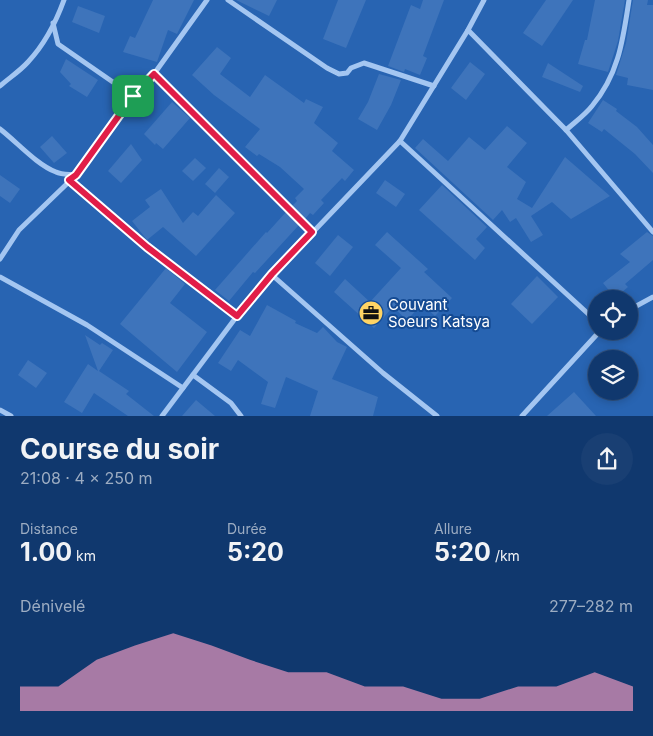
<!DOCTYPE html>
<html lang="fr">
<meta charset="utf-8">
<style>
:root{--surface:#10386e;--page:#193f73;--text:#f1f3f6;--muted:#9cacc2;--line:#305281;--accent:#e797bd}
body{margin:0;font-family:Inter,sans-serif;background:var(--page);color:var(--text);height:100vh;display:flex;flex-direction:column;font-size:19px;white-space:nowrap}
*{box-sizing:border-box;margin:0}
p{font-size:16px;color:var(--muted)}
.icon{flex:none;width:28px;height:28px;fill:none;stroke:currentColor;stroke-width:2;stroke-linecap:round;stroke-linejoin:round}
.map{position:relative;height:416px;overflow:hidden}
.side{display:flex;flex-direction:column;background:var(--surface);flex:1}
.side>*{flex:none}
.controls{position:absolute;left:588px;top:290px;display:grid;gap:10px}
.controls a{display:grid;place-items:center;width:50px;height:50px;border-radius:50%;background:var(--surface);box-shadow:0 2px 8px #0003,0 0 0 1px var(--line);font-size:25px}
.pin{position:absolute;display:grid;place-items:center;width:42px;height:42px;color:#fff;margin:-21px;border-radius:10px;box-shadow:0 2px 8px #0006}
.round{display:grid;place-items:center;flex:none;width:52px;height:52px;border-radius:26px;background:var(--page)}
.headline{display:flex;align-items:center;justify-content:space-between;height:85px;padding:0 20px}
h1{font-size:28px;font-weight:700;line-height:38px}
.figures{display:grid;grid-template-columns:repeat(3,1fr);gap:8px;height:85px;padding:5px 20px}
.figures div{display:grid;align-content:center}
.figures b{font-size:25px;font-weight:700}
.figures small{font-size:14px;font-weight:400}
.figures p{font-size:14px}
.chart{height:140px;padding:10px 20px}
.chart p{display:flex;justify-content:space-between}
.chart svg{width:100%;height:90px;margin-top:5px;fill:var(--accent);opacity:.7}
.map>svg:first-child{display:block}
</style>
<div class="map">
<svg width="653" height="416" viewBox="0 0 653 416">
<rect width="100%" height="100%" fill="#154b93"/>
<path fill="#2864b2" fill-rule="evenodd" d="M0,0H653V416H0ZM596,299H629V331H596ZM596,359H629V391H596Z"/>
<g fill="#3e74bb">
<path d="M153,0H194L177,34L168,30L157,62L123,52L130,36L135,38Z"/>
<path d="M236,0H277L269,16Z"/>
<path d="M338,0H366L346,48L323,39Z"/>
<path d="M423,0H444L423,56L427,58L420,75L405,69L404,72L388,66L411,5L420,9Z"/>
<path d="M546,0H573L542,46L523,33Z"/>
<path d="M595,0H625L618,41L608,72L578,64L585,40H587Z"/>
<path d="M633,0H648L647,5H653V90L627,85L628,78L616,75L626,43Z"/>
<path d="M78,6L105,16L99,33L72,22Z"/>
<path d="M217,47L231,58L220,74L250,97L265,75L304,103L306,99L323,107L314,123L338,143L332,151L354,170L345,181L342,178L321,200L324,203L313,215L310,213L305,219L292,206L297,201L295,198L304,189L280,167L259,154L257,156L245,147L260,129L214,95L192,75Z"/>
<path d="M66,59L98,80L87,97L69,86L71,84L60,72Z"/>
<path d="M470,62L485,74L466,100L451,88Z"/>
<path d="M548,63L583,86L580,92L542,77Z"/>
<path d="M379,74L401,80L391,105L377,130L358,119L368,102Z"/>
<path d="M603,100L617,109L616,111L637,127L653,145V173L635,154L604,129L602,132L588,123Z"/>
<path d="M172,102L190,118L163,149L156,143L155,145L144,134Z"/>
<path d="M507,126L527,143L507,167L526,182L517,199L532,208L565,157L610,196L571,219L552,202L531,216L543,235L531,242L516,218L510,222L502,210L493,220L415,148L423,139L448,161L469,137L485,150Z"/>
<path d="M52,136L67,153L54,163L40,147Z"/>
<path d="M131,144L142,160L121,183L108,171Z"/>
<path d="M195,158L206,168L193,181L182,171Z"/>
<path d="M219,168L229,177L215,193L205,184Z"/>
<path d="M0,175L20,189L10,203L0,196Z"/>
<path d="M385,180L405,194L396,207L376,193Z"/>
<path d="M442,185L487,227L476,239L485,248L475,260L419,210Z"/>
<path d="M161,189L183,223L193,212L198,216L216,195L235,213L196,256L163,227L147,240L132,221L150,207L145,200Z"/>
<path d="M286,212L299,225L255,273L253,272L229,301L215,290L266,232L267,233Z"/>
<path d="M387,232L428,269L424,272L452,298L435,316L422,304L407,320L393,307L374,328L334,292L345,279L370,302L401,268L375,245Z"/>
<path d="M647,232L653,236V260L625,284L628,287L615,298L603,283L630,262L620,254Z"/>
<path d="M338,235L353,247L330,276L315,263Z"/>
<path d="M166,268L185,284L170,303L207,332L177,372L120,324Z"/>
<path d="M537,276L558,297L532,324L511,304Z"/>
<path d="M267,305L296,321L295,323L317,333L323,327L337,342L347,347L332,379L378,397L373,416H310L318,391L286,377L275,408L261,404L268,382L238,360L231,371L218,363L240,330L250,336Z"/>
<path d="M85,335L100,345L102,343L113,350L99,371L129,391L126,394L154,416H128L94,393L82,413L64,402L88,364L98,371Z"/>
<path d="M28,360L47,373L36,388L18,375Z"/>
<path d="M574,392L596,416H547Z"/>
<path d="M196,400L215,416H182Z"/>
</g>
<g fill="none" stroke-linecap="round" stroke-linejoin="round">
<g stroke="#a4c6f1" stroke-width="5">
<path d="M228,0L327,68L339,74L347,73L351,68L364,63L434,86"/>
<path d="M53,23L58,44L133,96"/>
<path d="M468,30L566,130L653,232"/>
<path d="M154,74L312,232"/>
<path d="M0,86C9,78 20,71 28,62C44,45 56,22 64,0"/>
<path d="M0,129C17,142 37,165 56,172C62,175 70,174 76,175"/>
<path d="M566,130C575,122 585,115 592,106C619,74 623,39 629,0"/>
<path d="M400,141L596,321"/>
<path d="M69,180L147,247L237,316"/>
<path d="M0,259L19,230L76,175L133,96L154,74L207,0"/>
<path d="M272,275L383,373L437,416"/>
<path d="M0,277L87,325L183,388"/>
<path d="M629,310L653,297"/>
<path d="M193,375L231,403L241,416"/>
<path d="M0,410L11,416"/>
<path d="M162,416L237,316L272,275L400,141L468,30L484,0"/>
<path d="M522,416L600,331"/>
</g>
</g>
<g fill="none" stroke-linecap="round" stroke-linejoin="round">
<defs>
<path id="route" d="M154,74L312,232L272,274L237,316L147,247L69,180L76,175L133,96Z"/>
</defs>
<use href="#route" stroke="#fff" stroke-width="10"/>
<use href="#route" stroke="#e11d48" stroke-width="6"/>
</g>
<defs>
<symbol id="office-disc" viewBox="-11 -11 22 22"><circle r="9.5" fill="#ffd464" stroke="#154b93"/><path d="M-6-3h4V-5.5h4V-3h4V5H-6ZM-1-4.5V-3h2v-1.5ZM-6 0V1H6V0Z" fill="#111"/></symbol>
</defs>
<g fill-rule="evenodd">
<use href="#office-disc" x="357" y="299" width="28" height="28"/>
</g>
<g text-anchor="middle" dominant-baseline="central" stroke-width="4" stroke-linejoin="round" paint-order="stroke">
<g font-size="15" fill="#fff" stroke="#154b93" text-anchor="start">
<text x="388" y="304">Couvant<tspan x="388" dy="17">Soeurs Katsya</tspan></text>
</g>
</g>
</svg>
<div class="controls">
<a><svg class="icon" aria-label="locate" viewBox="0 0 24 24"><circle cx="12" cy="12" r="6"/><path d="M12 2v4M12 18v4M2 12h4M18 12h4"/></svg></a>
<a><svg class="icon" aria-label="layers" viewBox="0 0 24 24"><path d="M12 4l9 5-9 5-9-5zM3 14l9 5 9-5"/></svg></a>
</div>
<div class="pin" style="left:133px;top:96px;background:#1e9e55"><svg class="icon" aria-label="arrive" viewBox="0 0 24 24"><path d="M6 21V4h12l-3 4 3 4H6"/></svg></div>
</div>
<section class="side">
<div class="headline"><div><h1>Course du soir</h1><p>21:08 · 4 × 250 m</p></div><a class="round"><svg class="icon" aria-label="share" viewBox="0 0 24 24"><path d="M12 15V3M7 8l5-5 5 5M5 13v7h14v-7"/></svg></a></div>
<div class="figures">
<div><p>Distance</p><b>1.00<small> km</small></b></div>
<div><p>Durée</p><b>5:20</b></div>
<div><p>Allure</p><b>5:20<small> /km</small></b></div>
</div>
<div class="chart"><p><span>Dénivelé</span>277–282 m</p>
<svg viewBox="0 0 160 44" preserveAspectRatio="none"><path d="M0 44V32L10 32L20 19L30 12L40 6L50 12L60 19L70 25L80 25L90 32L100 32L110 38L120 38L130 32L140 32L150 25L160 32V44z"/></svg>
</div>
</section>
